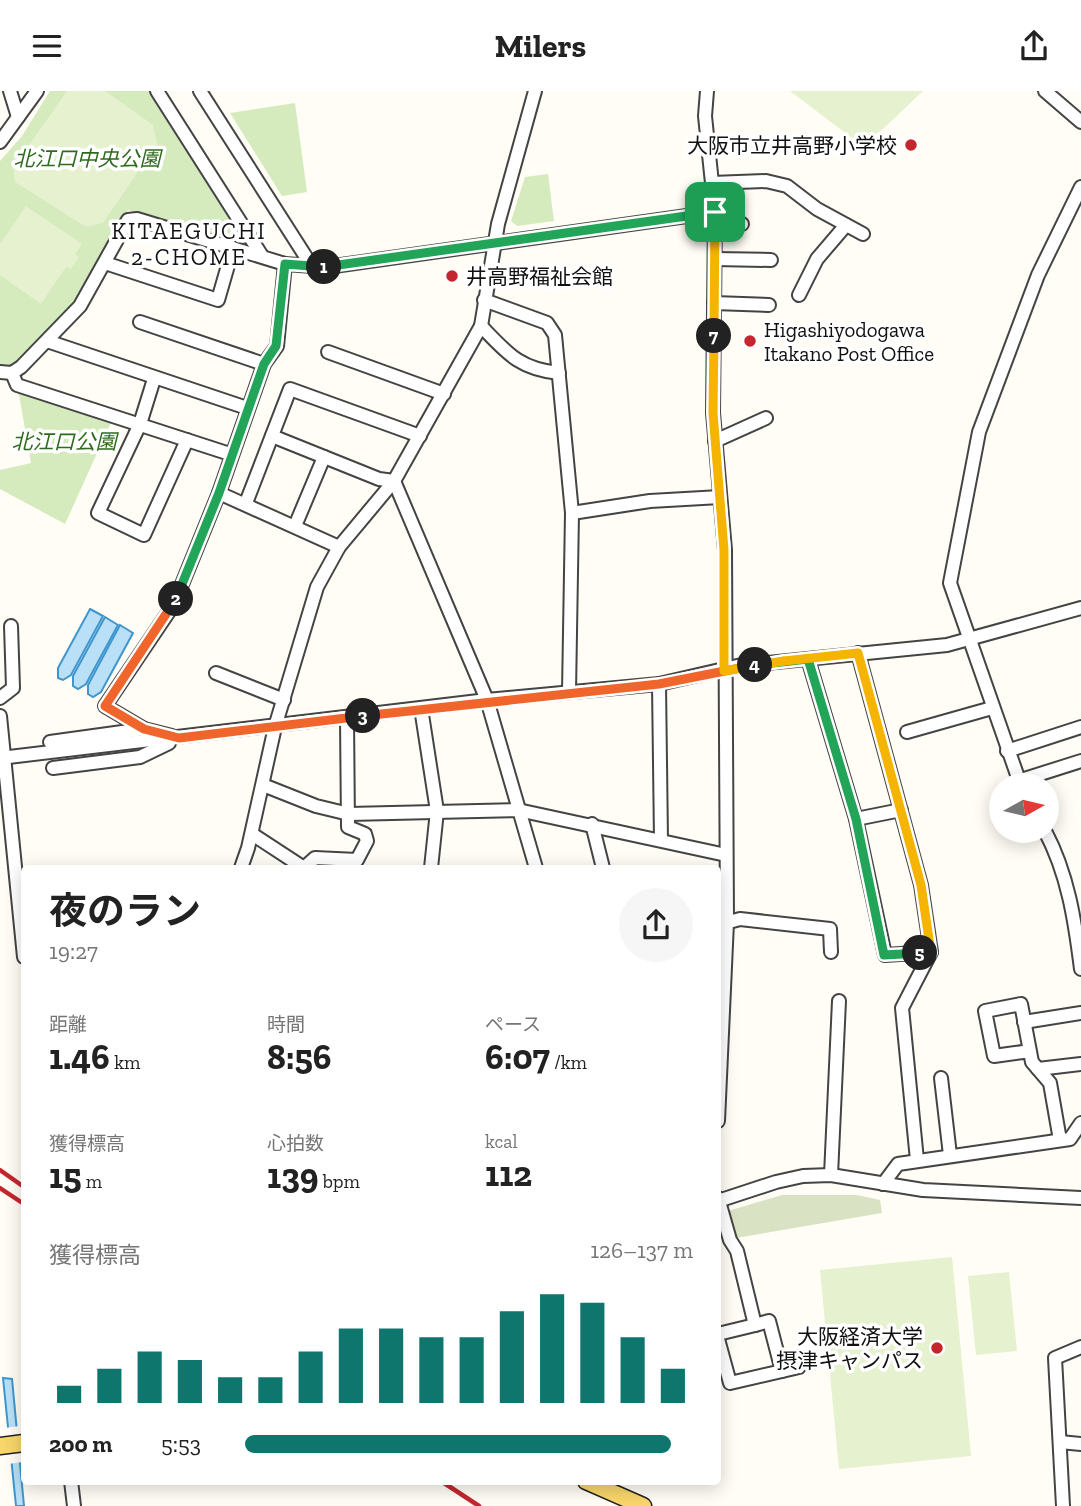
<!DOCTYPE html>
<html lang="ja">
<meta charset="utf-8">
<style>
:root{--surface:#fff;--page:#f6f6f6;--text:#222;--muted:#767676;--accent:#0f766e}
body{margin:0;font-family:"Zilla Slab","Noto Sans JP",serif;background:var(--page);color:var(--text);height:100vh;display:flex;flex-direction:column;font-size:26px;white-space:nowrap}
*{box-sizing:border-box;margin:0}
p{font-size:23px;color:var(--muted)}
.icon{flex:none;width:38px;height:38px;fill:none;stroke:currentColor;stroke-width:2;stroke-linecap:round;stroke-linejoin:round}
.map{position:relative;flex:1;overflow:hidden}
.sheet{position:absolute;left:21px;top:774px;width:700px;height:620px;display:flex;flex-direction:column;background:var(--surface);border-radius:7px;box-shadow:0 4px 18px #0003}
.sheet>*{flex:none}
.needle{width:46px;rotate:82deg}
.fabs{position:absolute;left:989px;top:682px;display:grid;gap:14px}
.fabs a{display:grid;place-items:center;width:70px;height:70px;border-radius:50%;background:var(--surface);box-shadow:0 4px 18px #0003;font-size:35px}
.pin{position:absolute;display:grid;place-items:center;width:60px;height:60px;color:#fff;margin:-30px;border-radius:14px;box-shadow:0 4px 10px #0006}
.km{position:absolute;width:35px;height:35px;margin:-18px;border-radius:50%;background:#222;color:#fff;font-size:19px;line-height:35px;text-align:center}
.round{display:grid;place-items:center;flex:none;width:74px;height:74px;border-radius:37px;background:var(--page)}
.headline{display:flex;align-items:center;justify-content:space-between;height:119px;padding:0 28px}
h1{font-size:38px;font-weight:700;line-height:52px}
.metrics{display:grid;grid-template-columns:repeat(3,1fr);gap:10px;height:119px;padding:7px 28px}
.metrics div{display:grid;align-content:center}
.metrics b{font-size:35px;font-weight:700}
.metrics small{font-size:19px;font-weight:400}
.metrics p{font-size:19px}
.chart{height:196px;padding:14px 28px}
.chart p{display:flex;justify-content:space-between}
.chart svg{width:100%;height:126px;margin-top:7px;stroke:var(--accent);stroke-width:6}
ul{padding:0 28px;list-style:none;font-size:23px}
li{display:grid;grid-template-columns:112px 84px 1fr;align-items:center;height:52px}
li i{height:18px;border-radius:9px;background:var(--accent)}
header{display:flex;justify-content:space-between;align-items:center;height:91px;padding:0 28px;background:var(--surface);font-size:32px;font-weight:700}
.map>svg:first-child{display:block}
</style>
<header><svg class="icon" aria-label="menu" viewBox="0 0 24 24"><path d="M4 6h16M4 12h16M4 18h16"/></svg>Milers<svg class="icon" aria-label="share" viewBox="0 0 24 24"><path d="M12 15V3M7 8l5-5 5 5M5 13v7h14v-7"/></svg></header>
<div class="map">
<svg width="1081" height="1415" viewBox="0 0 1081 1415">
<rect width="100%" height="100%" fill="#fffdf5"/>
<g fill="#d5ebbd">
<path d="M50,0H152L248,149L245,153L128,119L74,211L13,275L0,274V70L22,45Z"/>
<path d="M295,12L307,101L282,105L230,22Z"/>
<path d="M548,83L554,130L517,135L511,130L525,86Z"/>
<path d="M18,298L113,327L65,433L0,398V379L31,372Z"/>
</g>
<path fill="#d9e3c4" d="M782,1104H857L880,1109L882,1122L736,1147L728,1120Z"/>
<g fill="#e6f2cf">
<path d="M67,0H105L153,34L157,53L103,132L86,136L15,91L13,77Z"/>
<path d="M790,0H923L864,56Z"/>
<path d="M26,115L82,153L75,163L79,166L71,178L66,176L41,213L0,184V153Z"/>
<path d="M952,1166L971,1365L839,1378L820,1179Z"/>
<path d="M1009,1181L1017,1260L976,1264L968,1185Z"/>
</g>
<g fill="#b9e0f7" stroke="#3f96cf" stroke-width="2">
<path d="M90,518L103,525L71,584L63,589L58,587V577Z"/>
<path d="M105,526L118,534L86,593L78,598L73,595V585Z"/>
<path d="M120,534L133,542L101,601L93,606L88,603V594Z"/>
<path d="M3,1287L12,1288L24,1415H16Z"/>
</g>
<path fill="#fffdf5" d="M20,1335L23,1371L8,1373L4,1337Z"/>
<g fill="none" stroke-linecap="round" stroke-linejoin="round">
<defs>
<g id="minor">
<path d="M10,0L18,26"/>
<path d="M157,0L262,165"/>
<path d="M200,0L313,177"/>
<path d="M707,0L705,25L715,121L713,322L725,459L727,831L718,1030"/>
<path d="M1045,0L1081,31"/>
<path d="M0,51L37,0"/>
<path d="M712,92L766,90L787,95L817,118L863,143"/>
<path d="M715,132L742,133"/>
<path d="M715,168L771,169"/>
<path d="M105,172L218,209L233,157"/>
<path d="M799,204L817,168L846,134"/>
<path d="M484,209L547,232L555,244L572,422L569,601"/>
<path d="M714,212L769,214"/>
<path d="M140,231L264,273"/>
<path d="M481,235C507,262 519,278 559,282"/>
<path d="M47,250L247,317"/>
<path d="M328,261L444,303"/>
<path d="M0,281L12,282L21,276L80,215L128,129L137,128L285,173L327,176L715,121"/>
<path d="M12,282L17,294L230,363"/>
<path d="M154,288L140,333L98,422L144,444L187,349"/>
<path d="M272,345L379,388L394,390L487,609L536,777"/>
<path d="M715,350L766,327"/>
<path d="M219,402L339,456"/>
<path d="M246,412L290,298L420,345"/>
<path d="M572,422L650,410L720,406"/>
<path d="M295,435L324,366"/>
<path d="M858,562L921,794L931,861L902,917L917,1069"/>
<path d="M808,568L856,728L885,864L931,861"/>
<path d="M216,582L284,609"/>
<path d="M659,593L661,749"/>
<path d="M0,607L13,597L11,535"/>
<path d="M421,617L437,720L431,777"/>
<path d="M0,625L24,866"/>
<path d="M144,638L105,615L174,513L219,402L264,273L277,255L285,173"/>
<path d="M907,641L992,617"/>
<path d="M50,651L144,638L172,645"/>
<path d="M1007,660L1081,636"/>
<path d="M0,667L487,609L659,593L737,575L947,554L1081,517"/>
<path d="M53,677L140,666L169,652"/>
<path d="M1018,690L1081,670"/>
<path d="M263,694L316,715L349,723L518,719L726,764"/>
<path d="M1021,695L950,492L979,341L1038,184L1081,96"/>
<path d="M856,728L901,719"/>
<path d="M592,733L603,777"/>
<path d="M1045,740C1068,783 1075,830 1081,878"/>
<path d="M252,743L304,777"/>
<path d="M241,777L248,757L275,636L317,496L339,456L394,390L481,235L498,133L535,0"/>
<path d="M304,777L315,767L357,769L367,750L365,743L348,736L347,627"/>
<path d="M718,834L740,828L830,838L831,861"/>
<path d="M1024,931L1081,922"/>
<path d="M1030,960L994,965L985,920L1021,913L1032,971L1050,992L1060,1049"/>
<path d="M1038,978L1081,973"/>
<path d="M941,987L950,1064"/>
<path d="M831,1084L839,910"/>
<path d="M883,1093L898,1073L1070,1048L1081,1032"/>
<path d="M718,1107L730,1149L737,1160L755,1234L769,1230L782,1280L730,1292L718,1248"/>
<path d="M718,1110L776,1091L803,1085L831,1084L923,1099L1081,1107"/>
<path d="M718,1243L755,1234"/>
<path d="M782,1280L799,1276"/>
<path d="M1060,1351L1081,1353"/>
<path d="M71,1390L74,1415"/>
<path d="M1063,1415L1055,1267L1081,1256"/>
</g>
<g id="major">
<path d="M0,1355L24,1352"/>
<path d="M586,1390L643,1415"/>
</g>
</defs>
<use href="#minor" stroke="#444" stroke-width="16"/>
<use href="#major" stroke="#222" stroke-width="19"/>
<use href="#minor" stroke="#fff" stroke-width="12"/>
<use href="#major" stroke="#f9d66b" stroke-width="16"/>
<g stroke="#c4262e" stroke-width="4.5">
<path d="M0,1079L24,1096"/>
<path d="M0,1097L24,1113"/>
<path d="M441,1390L479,1415"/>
</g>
</g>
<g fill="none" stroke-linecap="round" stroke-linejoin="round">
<defs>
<path id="split-1" d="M324,176L715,121"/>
<path id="split-2" d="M176,508L219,402L264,273L276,255L285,173L324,176"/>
<path id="split-3" d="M176,508L105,615L144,638L179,647L363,625"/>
<path id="split-4" d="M363,625L659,593L755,574"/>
<path id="split-5" d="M755,574L808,568L856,728L884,864L920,862"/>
<path id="split-6" d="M784,570L858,562L921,794L931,862H920"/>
<path id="split-7" d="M714,245L713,322L724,459V580L784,570"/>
<path id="split-8" d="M714,245L715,121"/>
</defs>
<use href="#split-1" stroke="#fff" stroke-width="14"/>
<use href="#split-2" stroke="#fff" stroke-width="14"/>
<use href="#split-3" stroke="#fff" stroke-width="14"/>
<use href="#split-4" stroke="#fff" stroke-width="14"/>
<use href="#split-5" stroke="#fff" stroke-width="14"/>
<use href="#split-6" stroke="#fff" stroke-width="14"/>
<use href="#split-7" stroke="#fff" stroke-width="14"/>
<use href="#split-8" stroke="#fff" stroke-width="14"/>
<use href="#split-1" stroke="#22a559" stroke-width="9"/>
<use href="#split-2" stroke="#22a559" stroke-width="9"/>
<use href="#split-3" stroke="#f0652b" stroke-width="9"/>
<use href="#split-4" stroke="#f0652b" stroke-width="9"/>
<use href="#split-5" stroke="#22a559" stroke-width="9"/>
<use href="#split-6" stroke="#f5b400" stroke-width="9"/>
<use href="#split-7" stroke="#f5b400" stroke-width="9"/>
<use href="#split-8" stroke="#f5b400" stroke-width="9"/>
</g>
<g fill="#c4262e" stroke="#fff" stroke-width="2.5">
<circle cx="911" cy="54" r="7"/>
<circle cx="452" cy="185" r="7"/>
<circle cx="750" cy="250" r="7"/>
<circle cx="937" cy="1257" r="7"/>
</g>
<g text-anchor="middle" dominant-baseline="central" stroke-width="7" stroke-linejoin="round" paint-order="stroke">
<g font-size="21" fill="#111" stroke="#fff" text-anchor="end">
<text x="897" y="54">大阪市立井高野小学校</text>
<text x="466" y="185" text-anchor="start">井高野福祉会館</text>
<text x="764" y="238" text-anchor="start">Higashiyodogawa<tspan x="764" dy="24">Itakano Post Office</tspan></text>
<text x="923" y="1245">大阪経済大学<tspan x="923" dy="24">摂津キャンパス</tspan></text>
</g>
<g font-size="21" font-style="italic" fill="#2f6b1f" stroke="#fff">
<text x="87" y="67">北江口中央公園</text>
<text x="64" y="350">北江口公園</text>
</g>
<g font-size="23" letter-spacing="2" fill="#111" stroke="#fff">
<text x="189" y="140">KITAEGUCHI<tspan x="189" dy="26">2-CHOME</tspan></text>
</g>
</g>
</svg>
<div class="fabs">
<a><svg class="needle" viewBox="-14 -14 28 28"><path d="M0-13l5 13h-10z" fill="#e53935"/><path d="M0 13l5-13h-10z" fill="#767676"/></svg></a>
</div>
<div class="pin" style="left:715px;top:121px;background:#1e9e55"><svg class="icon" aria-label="arrive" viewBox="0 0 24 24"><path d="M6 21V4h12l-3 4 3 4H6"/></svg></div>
<b class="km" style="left:324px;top:176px">1</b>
<b class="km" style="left:176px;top:508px">2</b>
<b class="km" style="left:363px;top:625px">3</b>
<b class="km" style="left:755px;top:574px">4</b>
<b class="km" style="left:920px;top:862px">5</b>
<b class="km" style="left:714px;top:245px">7</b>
<section class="sheet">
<div class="headline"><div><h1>夜のラン</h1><p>19:27</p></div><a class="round"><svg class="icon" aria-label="share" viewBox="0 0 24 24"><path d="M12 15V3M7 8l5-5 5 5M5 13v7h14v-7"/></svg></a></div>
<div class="metrics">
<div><p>距離</p><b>1.46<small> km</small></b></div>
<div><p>時間</p><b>8:56</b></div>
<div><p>ペース</p><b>6:07<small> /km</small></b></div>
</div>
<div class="metrics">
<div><p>獲得標高</p><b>15<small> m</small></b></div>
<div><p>心拍数</p><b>139<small> bpm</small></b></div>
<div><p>kcal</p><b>112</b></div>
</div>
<div class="chart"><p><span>獲得標高</span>126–137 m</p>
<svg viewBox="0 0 160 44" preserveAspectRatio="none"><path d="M5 44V38M15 44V32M25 44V26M35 44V29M45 44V35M55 44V35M65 44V26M75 44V18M85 44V18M95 44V21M105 44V21M115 44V12M125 44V6M135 44V9M145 44V21M155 44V32"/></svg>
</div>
<ul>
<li><b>200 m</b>5:53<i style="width:95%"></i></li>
</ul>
</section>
</div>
